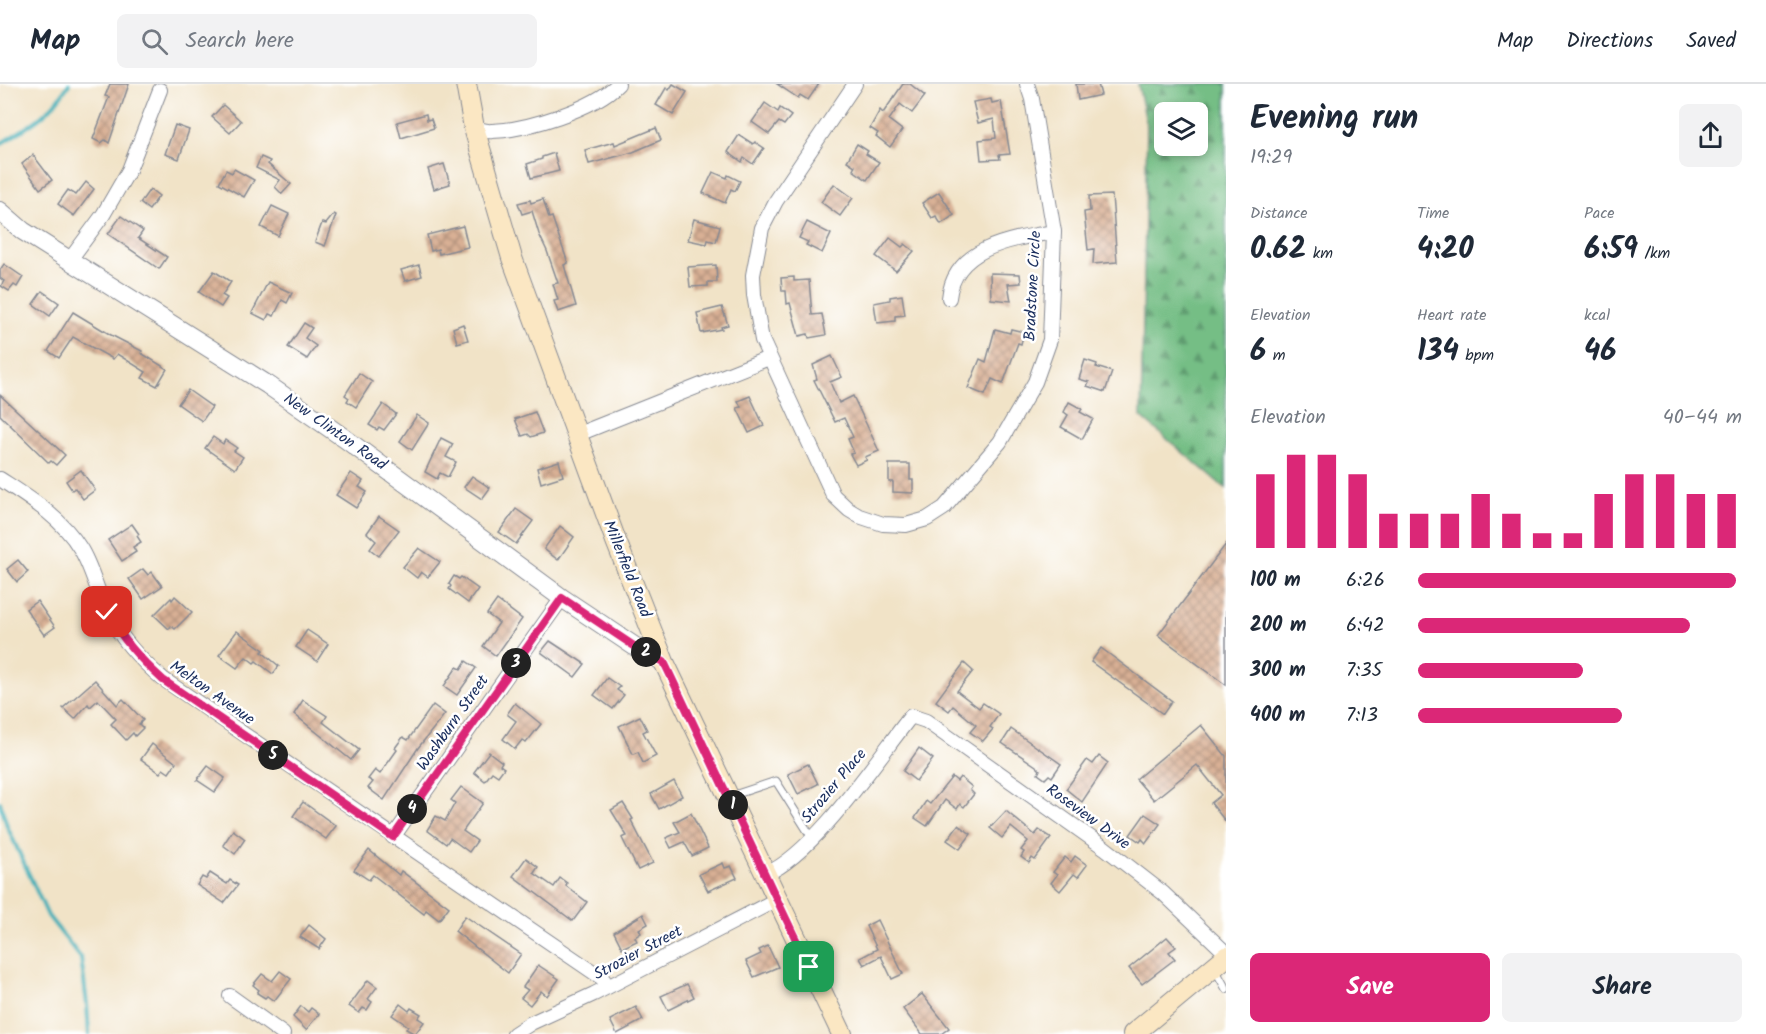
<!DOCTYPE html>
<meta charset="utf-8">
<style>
:root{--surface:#fff;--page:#f2f2f3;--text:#1f2937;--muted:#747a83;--line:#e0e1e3;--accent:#db2777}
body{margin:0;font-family:Kalam,sans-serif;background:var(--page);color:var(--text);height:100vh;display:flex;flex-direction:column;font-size:22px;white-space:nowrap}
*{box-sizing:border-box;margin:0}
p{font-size:20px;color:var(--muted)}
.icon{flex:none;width:33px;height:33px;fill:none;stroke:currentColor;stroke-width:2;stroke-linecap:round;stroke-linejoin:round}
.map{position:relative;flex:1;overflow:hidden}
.side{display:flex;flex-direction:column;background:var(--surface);width:540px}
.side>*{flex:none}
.buttons{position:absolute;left:1154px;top:18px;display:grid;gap:12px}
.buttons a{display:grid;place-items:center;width:54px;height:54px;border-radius:9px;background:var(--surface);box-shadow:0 3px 9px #0003;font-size:30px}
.pin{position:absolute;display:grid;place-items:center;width:51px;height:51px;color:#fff;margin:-26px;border-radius:12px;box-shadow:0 3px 9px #0006}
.km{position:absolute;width:30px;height:30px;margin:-15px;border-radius:50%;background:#222;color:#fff;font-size:16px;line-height:30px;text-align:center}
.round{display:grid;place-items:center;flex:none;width:63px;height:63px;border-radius:9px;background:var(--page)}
.head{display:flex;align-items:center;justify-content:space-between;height:102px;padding:0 24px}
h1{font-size:33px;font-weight:700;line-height:45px}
.metrics{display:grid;grid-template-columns:repeat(3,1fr);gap:9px;height:102px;padding:6px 24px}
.metrics div{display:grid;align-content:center}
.metrics b{font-size:30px;font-weight:700}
.metrics small{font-size:16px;font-weight:400}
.metrics p{font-size:16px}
.chart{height:168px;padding:12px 24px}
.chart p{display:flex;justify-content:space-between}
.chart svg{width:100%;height:108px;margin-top:6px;stroke:var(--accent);stroke-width:6}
.cta{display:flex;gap:12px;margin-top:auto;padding:12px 24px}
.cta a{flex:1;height:69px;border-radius:9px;background:var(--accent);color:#fff;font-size:24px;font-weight:700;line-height:69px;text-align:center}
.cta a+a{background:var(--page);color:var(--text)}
ul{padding:0 24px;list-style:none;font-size:20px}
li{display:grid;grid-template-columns:96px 72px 1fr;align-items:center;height:45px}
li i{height:15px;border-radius:8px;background:var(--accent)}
header{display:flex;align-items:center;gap:36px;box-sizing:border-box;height:84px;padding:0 30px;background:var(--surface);border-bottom:2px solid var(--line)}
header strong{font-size:28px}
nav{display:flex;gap:33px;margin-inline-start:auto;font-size:21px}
.search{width:420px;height:54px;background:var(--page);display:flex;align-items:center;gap:15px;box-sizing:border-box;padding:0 21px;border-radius:9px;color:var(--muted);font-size:22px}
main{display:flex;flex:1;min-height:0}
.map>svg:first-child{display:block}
</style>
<header>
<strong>Map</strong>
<div class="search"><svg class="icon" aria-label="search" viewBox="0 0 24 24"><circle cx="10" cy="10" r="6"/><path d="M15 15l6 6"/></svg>Search here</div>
<nav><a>Map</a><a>Directions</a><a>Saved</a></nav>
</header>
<main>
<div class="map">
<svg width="1226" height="950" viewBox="0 0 1226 950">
<defs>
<pattern id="forest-firs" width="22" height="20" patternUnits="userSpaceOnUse" patternTransform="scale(1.5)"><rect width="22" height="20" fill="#75be85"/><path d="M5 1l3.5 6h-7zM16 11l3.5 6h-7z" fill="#5f9b70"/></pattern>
<pattern id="building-cross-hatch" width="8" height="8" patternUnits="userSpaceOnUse" patternTransform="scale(1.5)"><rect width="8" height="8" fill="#d9b094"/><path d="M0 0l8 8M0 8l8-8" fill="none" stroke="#af907c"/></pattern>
</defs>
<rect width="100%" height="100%" fill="#fff"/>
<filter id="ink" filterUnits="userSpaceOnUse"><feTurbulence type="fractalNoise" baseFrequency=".0167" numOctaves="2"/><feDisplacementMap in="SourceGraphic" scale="12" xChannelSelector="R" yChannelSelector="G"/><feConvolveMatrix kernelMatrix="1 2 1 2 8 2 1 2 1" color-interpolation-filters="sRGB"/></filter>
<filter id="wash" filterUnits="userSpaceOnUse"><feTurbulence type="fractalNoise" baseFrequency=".008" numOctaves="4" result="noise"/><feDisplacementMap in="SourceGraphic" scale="24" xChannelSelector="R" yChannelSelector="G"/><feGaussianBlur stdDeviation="1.35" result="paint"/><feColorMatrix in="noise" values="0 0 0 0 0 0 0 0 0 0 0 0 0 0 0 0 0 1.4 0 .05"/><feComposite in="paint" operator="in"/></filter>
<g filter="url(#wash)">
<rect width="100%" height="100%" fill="#f1e3c7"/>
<path fill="url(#forest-firs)" stroke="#487672" stroke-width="1.5" fill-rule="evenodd" d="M1138,0H1226V405L1141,333L1147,42ZM1164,28H1197V62H1164Z"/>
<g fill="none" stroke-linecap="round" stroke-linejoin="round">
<g stroke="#3fafb8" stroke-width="4">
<path d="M0,60C31,41 49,32 69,0"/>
<path d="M0,718L7,742L48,832L81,874L87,920L89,950"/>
</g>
</g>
<g id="blocks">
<g fill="url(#building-cross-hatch)">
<path d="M110,0H129L109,59L105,56L101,59L93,55L109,13L105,12Z"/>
<path d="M673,0L687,8L673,31L656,21L666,4L669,6Z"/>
<path d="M777,0H819L808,16L800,11L798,14Z"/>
<path d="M903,0H910L925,12L912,29L900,20L889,36L902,46L890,63L876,52L878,49L870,44L880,26L883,29Z"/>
<path d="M1076,0H1098L1101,11L1078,16Z"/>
<path d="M991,15L992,19L1001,17L1010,70L999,71L1000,75L981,76L979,56L996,54L994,35L978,39L973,18Z"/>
<path d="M765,19L778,28L780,24L791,32L784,41L779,38L769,50L752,38Z"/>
<path d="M223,21L241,37L230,49L212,33Z"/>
<path d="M426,30L427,36L431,35L434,44L401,54L397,38Z"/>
<path d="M175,41L189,46L179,75L165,70Z"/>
<path d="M656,44L661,56L633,68L589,80L585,66L614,58L615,61Z"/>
<path d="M739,51L753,60L755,58L764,64L753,80L744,74L742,78L728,68Z"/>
<path d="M857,60L868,67L866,70L879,78L867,96L853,86L855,82L847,77Z"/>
<path d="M554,69L559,87L531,94L527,80L542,75V73Z"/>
<path d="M33,71L52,96L40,105L22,80Z"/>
<path d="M261,73L270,77L268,80L291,100L282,110L275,103L280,96L256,84Z"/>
<path d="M444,80L450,100L434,105L428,85Z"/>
<path d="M234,85L254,96L244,113L219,99L226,86L232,89Z"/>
<path d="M713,88L727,94L728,91L740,97L735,107L731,105L725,119L703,109Z"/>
<path d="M86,98L94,105L74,132L58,120L68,106L76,111Z"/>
<path d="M834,100L853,114L840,132L821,118Z"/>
<path d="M150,105L159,112L149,126L140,119Z"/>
<path d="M939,108L954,131L941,140L936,132L932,134L922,119Z"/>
<path d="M1112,111L1117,178L1093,180L1094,165L1088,166L1084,128L1090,127L1089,112Z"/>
<path d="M543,115L549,134L552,133L568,179L564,181L576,222L558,228L554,217L558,216L553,200L558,199L547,167L539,150L532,127L522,130L518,119L530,116L531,119Z"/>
<path d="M272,122L289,130L278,152L261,143Z"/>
<path d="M334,130L336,131L325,162L315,158L322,139L326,140Z"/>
<path d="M121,132L143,147L138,154L167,173L159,185L108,150Z"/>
<path d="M694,135L720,142L716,158L708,156L707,160L688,156Z"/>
<path d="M807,138L831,150L822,169L806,161L808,158L799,154Z"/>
<path d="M463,142L468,163L439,170L438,165L431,167L427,151Z"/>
<path d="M890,154L902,163L905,160L914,167L896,187L876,172Z"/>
<path d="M4,180L23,193L17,203L14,201L9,207L1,202L4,197L0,194V186Z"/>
<path d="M419,181L422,192L405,197L401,186Z"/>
<path d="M716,181L717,198H708V202L690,203L688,183Z"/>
<path d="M214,187L231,198L222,211L227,214L221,223L199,208Z"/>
<path d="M990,189L1020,190L1021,199L1008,200L1011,217L991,215Z"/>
<path d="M794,193V197L809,196L812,231L822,230L826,251L809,254L808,250L799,252L790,219L787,220L786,207H782L781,194Z"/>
<path d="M268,198L292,209L287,219L282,216L274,232L269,230L266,236L252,229Z"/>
<path d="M42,207L59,219L50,232L33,220Z"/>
<path d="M902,211L905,231L895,232V237L877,239L874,219L890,216V213Z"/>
<path d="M722,223L728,241L721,243L722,245L701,249L697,229Z"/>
<path d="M73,228L111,251L142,267L141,269L167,285L157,302L142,294L146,288L117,270L113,275L73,253L59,274L48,267Z"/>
<path d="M304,239L312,244L305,254L316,262L307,275L288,263Z"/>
<path d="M463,240L468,256L457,259L453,244Z"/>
<path d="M995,245L1010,249L1011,245L1024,248L1021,260L1018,259L1003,300L992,295L985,311L968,304L980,275L986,278Z"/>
<path d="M832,272L842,293L830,298L839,319L853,312L879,367L865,373L867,376L856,381L850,370L854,369L848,355L853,353L844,334L835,338L814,296L817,295L813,281Z"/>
<path d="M1085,276L1097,280L1096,283L1112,288L1105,308L1087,302L1089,298L1079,295Z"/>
<path d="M359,289L372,298L356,323L347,317L349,314L345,311Z"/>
<path d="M188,306L212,323L202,337L178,320Z"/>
<path d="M0,311L65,371L56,381L51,377L49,379L0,331Z"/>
<path d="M750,312L764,342L749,349L737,324L741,323L738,317Z"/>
<path d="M1069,318L1082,325L1080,328L1093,335L1082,355L1061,343L1068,331L1064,328Z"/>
<path d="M383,320L396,330L384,346L379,343L377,346L369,341Z"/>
<path d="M535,328L543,349L531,353L528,350L522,352L515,335Z"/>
<path d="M417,331L429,339L412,366L400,357Z"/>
<path d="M213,353L223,360L225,356L237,364L234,367L243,373L235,385L205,364Z"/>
<path d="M441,354L453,360L446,373L456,378L448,393L440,389L437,395L425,388Z"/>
<path d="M559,377L563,392L541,399L537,384Z"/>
<path d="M889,380H910V396H913V409L893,408V398H889Z"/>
<path d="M81,386L95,406L83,415L75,404L72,406L66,397Z"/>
<path d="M351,389L363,397L359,403L367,408L356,424L336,411Z"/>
<path d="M472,392L490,404L482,415L464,403Z"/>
<path d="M516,425L533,437L516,460L499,448Z"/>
<path d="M379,432L399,446L379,472L370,465L376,457L367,449Z"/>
<path d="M132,440L139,450L137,452L141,458L133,463L136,468L122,477L108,456Z"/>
<path d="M560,442L574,453L558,476L544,465Z"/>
<path d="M1226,460V601L1158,551Z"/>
<path d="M419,464L440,478L428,493L421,488L417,494L403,483Z"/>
<path d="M18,476L28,488L17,498L7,485Z"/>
<path d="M143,485L148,491L152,488L162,502L143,515L129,495Z"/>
<path d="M454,492L459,495L461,493L478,505L468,519L449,505L451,502L449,500Z"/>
<path d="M175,512L192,528L175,545L171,542L169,545L154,531L171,514L172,516Z"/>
<path d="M497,516L522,535L496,572L483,562L499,539L487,530Z"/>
<path d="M37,517L55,543L44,551L26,525Z"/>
<path d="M307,546L328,560L317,577L296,563Z"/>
<path d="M237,547L264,566L262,568L279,582L273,590L256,577L254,579L246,573L237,584L219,571Z"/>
<path d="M550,557L585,580L575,593L541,568Z"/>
<path d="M1101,564L1172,617L1163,630L1091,578Z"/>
<path d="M466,577L476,584L457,611L444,602L457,583L461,585Z"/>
<path d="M964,579L973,587L957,607L979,624L983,619L999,630L990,643L993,645L983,657L970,648L976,641L953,622L949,627L936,617Z"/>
<path d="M607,594L620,603L617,606L624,611L613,625L594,611Z"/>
<path d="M95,596L117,621L123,615L143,636L139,640L143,644L135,652L133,649L126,656L111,640L116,635L98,616L90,623L88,620L75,635L63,624Z"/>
<path d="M303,616L327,632L323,638L359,666L351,676L294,630Z"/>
<path d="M515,619L541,640L526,659L522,656L515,665L503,655L516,637L507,630Z"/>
<path d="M433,621L445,630L418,664L384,716L368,704L373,698L368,695L375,686L380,690L397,666L395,664L403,653L408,656Z"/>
<path d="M640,632L647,646L643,648L656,672L643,679L638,668L633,670L619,642Z"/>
<path d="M1201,641L1226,672V738L1211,719L1221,711L1197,681L1154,716L1136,695Z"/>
<path d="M1011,645L1061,680L1052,693L1049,691L1045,695L1038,690L1040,686L1036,682L1002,659Z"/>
<path d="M152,660L176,679L169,689L163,685L160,689L141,675Z"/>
<path d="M919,664L933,675L916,697L903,687Z"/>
<path d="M489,668L502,678L500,681L504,684L498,692L492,688L485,697L474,688Z"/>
<path d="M1099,672L1108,679L1082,718L1066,705L1087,676L1093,680Z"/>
<path d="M808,680L818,700L798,710L788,690Z"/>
<path d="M208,682L225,694L215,708L197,696Z"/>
<path d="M952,693L957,697L960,693L972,703L970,706L974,710L964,723L960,720L957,725L945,716L927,742L915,734L926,717L930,720Z"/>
<path d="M674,697L682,712L659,725L651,710Z"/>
<path d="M461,703L483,719L463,747L477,757L469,768L450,754L446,760L427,746L436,732L445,737L455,719L451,716Z"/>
<path d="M303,718L336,742L326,755L293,732Z"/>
<path d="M623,719L633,735L631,736L653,779L638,786L622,754L627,752L611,726Z"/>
<path d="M1006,727L1035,751L1039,746L1051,754L1035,776L1032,774L1029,779L1021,773L1024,768L1021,766L1028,757L1011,743L1002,754L990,744Z"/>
<path d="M691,729L708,764L692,772L684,758L671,764L666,754L680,748L674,738Z"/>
<path d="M1145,730L1160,740L1146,759L1142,755L1140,758L1130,751Z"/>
<path d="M958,741L971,750L960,765L947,756Z"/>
<path d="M233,746L245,755L235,770L223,761Z"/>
<path d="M369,766L399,791L401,787L449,823L439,836L426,826L424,830L373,791L369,796L354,786Z"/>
<path d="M1075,772L1087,781L1078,793L1074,790L1060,807L1051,799L1057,791L1053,788L1065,773L1071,778Z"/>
<path d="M526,774L538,783L534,789L554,803L560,794L567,799L566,802L587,818L573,837L513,792Z"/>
<path d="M723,779L725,784L731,782L737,794L708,807L699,790Z"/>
<path d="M210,789L227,800L230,796L238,801L224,819L197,801L202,793L206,795Z"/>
<path d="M643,830L648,840L639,845L641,849L635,853L637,857L622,864L614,848Z"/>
<path d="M465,832L521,870L508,889L455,847Z"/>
<path d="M877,836L903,890L892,895L881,872L864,881L860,874L877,865L866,842Z"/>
<path d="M309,841L326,855L319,865L300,853Z"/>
<path d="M1167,853L1176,863L1169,868L1175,875L1142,900L1129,884Z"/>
<path d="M768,862L778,883L754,893L746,877L761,870L759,866Z"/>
<path d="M538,881L559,895L547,912L541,907L530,921L521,914L528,906L523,903Z"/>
<path d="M280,887L291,895L274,917L267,912L265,914L257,909L259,906L253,901L262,890L272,897Z"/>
<path d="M368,896L377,903L368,915L372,918L367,926L363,924L359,929L349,922Z"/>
<path d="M687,900L694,913L668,926L661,912Z"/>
<path d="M922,910L949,944L941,950H922L903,925Z"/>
<path d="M400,920L409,927L411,924L421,930L418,934L424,938L415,950L406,945L408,942L392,931Z"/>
<path d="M301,922L308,928L311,924L319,930L306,946L293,933Z"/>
<path d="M636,923L643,936L617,950L610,936Z"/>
</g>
</g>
</g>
<g filter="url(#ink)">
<use href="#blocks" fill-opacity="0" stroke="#868992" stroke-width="1.5"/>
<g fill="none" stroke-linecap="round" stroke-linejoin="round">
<defs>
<g id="service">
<path d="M731,712L776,697L812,754"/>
<path d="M1215,885L1226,905"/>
</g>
<g id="minor">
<path d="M855,0L776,117L762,144L753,191L754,211L762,256L833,411L849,426L859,432L883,440L906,441L927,435L944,424L1000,358L1035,298L1050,256L1054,148L1032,15L1027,0"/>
<path d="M474,44C480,45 486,48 492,47C526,46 594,25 618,0"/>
<path d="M69,177L103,131L129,86L160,6"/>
<path d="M949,214C954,163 1012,155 1054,148"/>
<path d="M576,351L769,274"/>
<path d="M0,395C29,414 61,433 80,464C92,483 97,508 107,528C121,555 140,576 163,595L602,894L608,902"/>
<path d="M393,753L562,514"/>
<path d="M766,790C815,769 877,675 911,632L926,637L1105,764L1163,809L1226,869"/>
<path d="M230,912L283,950"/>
<path d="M514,950L531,939L594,910L776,816"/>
</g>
<path id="tertiary" d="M0,127L23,147L268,301L344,354L562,514L634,562L664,578"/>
<g id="secondary">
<path d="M466,0L474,44L512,174L616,457L664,578L842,950"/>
<path d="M1133,950L1226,873"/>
</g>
</defs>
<use href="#service" stroke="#868992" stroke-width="9"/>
<use href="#minor" stroke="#868992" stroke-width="16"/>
<use href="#tertiary" stroke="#868992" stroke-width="20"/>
<use href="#secondary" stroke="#868992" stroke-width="22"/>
<use href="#service" stroke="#fff" stroke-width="7"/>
<use href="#minor" stroke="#fff" stroke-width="14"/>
<use href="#tertiary" stroke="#fff" stroke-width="18"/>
<use href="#secondary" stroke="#fbe7c3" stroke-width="20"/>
</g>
</g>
<g fill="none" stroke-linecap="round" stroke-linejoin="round" filter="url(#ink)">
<defs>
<path id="route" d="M107,528C123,556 139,574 163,596L393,753L562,514L634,562L664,578L809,883"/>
</defs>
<use href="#route" stroke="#fff" stroke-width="12"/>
<use href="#route" stroke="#db2777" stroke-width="8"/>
</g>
<g text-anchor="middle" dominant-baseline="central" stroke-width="5" stroke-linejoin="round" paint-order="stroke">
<g font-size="16" fill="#1b2f5e" stroke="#fff">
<text transform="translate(1033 202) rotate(-87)">Bradstone Circle</text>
<text transform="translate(335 348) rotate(35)">New Clinton Road</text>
<text transform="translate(627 485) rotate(68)">Millerfield Road</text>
<text transform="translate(212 609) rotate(35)">Melton Avenue</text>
<text transform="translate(453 639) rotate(-55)">Washburn Street</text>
<text transform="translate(834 702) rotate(-50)">Strozier Place</text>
<text transform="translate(1088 733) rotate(36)">Roseview Drive</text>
<text transform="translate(638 869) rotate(-28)">Strozier Street</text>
</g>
</g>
</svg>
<div class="buttons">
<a><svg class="icon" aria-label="layers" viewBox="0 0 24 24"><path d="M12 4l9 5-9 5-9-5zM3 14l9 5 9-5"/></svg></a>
</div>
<div class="pin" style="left:809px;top:883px;background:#1e9e55"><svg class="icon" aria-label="arrive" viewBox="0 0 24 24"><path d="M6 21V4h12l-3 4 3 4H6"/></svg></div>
<div class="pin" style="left:107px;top:528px;background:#d93025"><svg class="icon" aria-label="check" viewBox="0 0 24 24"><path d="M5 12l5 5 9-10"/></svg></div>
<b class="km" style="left:733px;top:721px">1</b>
<b class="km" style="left:646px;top:568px">2</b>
<b class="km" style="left:516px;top:579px">3</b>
<b class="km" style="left:412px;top:725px">4</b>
<b class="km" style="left:273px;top:671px">5</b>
</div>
<section class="side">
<div class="head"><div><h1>Evening run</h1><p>19:29</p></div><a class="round"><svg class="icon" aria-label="share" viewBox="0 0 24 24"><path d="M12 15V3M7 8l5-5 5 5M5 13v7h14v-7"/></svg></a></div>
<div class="metrics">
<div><p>Distance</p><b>0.62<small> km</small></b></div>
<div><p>Time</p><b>4:20</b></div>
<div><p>Pace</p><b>6:59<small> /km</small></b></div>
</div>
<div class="metrics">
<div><p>Elevation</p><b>6<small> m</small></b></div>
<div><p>Heart rate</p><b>134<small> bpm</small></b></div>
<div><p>kcal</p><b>46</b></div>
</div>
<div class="chart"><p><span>Elevation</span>40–44 m</p>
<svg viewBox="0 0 160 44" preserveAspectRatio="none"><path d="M5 44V14M15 44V6M25 44V6M35 44V14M45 44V30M55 44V30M65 44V30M75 44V22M85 44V30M95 44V38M105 44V38M115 44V22M125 44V14M135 44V14M145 44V22M155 44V22"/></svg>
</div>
<ul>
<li><b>100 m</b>6:26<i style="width:98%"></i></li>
<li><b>200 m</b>6:42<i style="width:84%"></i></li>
<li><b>300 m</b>7:35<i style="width:51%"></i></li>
<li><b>400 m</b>7:13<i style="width:63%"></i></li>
</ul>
<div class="cta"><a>Save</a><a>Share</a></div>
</section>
</main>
